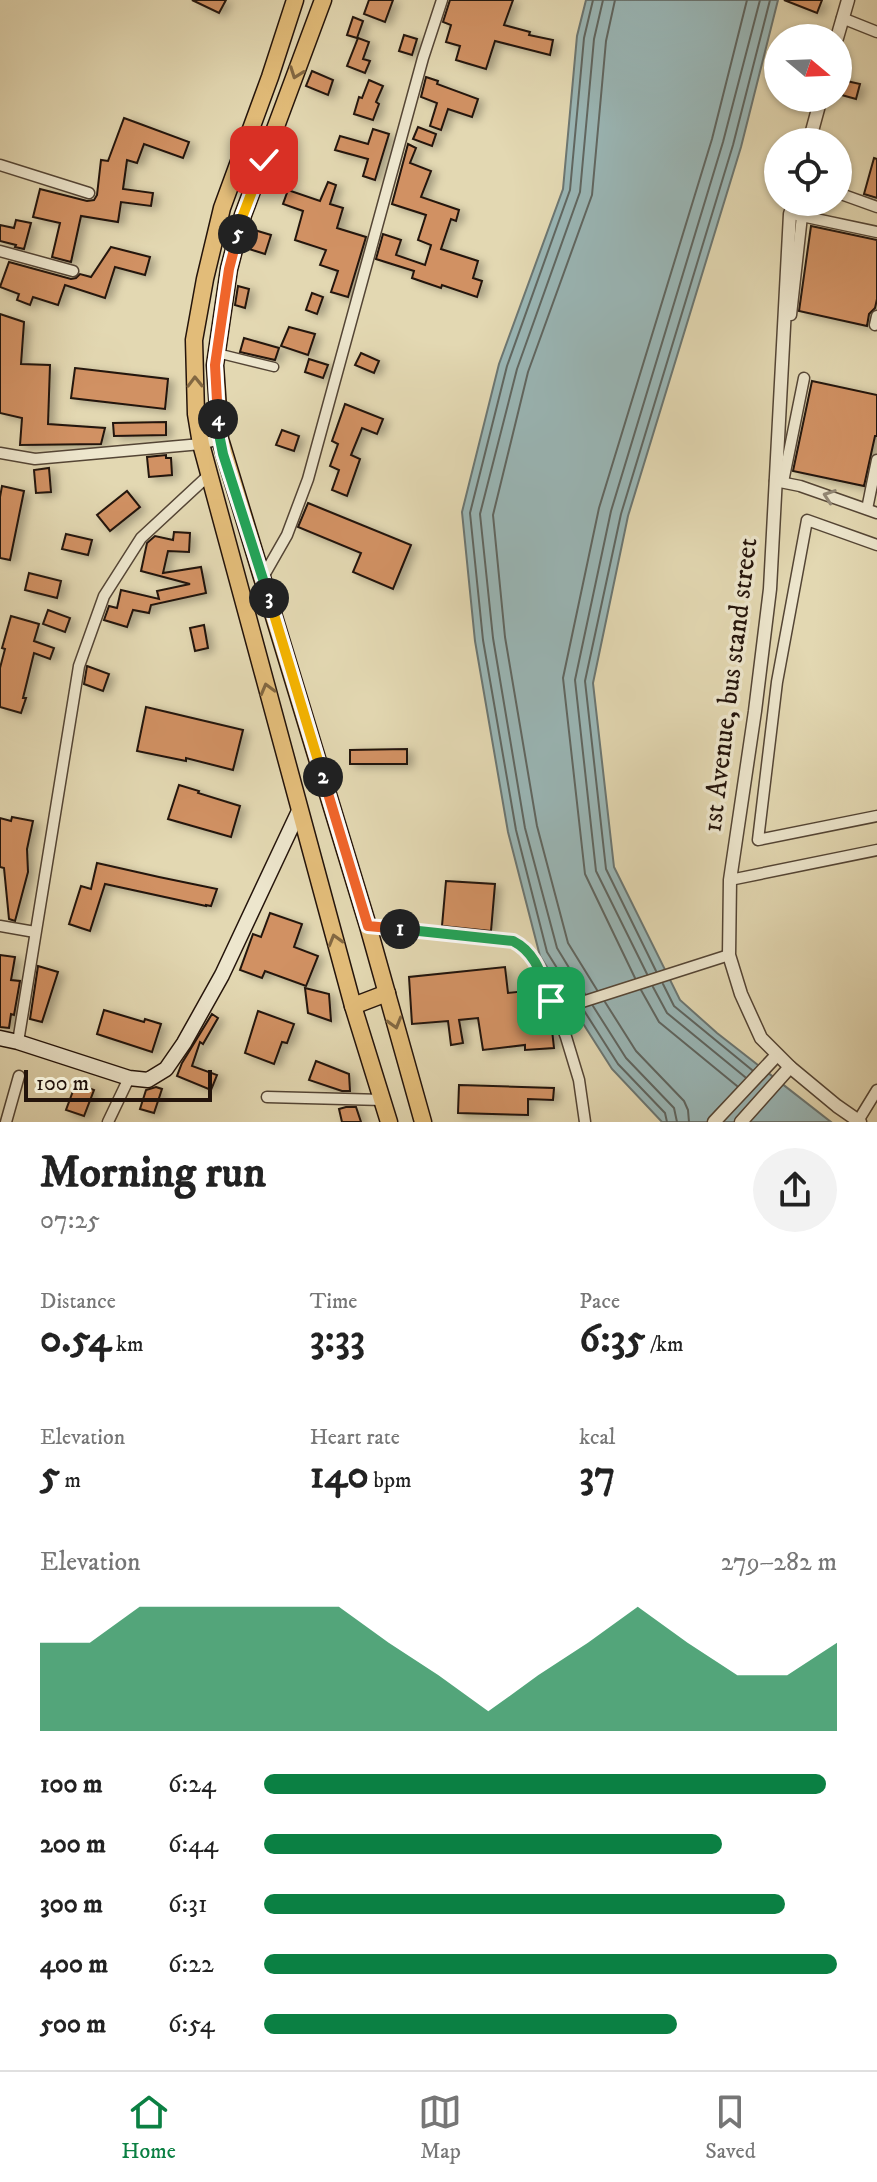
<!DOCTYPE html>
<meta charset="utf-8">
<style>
:root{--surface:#fff;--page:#f2f2f2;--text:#222;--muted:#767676;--line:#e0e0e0;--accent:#0b8043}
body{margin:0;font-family:"IM FELL DW Pica",serif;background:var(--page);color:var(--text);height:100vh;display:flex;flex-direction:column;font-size:30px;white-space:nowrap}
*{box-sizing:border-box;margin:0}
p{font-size:26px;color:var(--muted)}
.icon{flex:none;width:44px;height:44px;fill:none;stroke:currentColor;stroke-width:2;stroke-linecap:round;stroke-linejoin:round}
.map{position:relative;height:1122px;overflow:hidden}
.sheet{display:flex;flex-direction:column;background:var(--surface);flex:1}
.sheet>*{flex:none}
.needle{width:52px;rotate:109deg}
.buttons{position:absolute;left:764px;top:24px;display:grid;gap:16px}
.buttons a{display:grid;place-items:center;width:88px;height:88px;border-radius:50%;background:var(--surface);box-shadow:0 2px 6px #0004;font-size:40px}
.scale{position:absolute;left:24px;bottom:20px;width:188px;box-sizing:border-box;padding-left:8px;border:4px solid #24140b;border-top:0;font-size:22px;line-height:28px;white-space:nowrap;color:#24140b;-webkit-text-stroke:6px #ede6cd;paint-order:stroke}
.pin{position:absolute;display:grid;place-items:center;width:68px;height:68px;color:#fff;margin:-34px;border-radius:16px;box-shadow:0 4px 12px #0006}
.km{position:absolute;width:40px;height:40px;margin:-20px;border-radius:50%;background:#222;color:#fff;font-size:22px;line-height:40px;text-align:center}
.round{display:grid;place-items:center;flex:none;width:84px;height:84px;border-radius:42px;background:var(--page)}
.overview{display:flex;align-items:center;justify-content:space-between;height:136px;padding:0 40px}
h1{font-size:44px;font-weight:700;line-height:60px}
.stats{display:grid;grid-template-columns:repeat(3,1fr);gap:12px;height:136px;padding:8px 40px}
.stats div{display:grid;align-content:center}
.stats b{font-size:40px;font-weight:700}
.stats small{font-size:22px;font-weight:400}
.stats p{font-size:22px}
.chart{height:224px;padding:16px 40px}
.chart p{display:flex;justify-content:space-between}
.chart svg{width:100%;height:144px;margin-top:8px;fill:var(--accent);opacity:.7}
ul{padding:0 40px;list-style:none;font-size:26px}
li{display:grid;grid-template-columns:128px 96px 1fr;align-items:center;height:60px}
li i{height:20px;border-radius:10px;background:var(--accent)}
.dock{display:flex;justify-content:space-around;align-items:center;height:112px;border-top:2px solid var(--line);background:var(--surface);font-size:22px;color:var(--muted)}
.dock a{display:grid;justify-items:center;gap:4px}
.dock .on{color:var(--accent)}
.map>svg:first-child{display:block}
</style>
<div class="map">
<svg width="877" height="1122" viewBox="0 0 877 1122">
<defs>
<filter id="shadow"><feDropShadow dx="5.5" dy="3" stdDeviation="4" flood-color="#0004"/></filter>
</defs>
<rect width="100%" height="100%" fill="#e3d8b2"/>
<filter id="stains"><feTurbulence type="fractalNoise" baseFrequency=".0025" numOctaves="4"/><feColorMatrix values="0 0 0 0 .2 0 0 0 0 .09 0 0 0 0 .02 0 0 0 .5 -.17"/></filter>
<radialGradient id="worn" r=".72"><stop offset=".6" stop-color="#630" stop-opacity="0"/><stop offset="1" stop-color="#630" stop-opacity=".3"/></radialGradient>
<path fill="#9ab7b7" stroke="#6b7672" stroke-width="2" d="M586,0H778L741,147L628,516L593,683L614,867L680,1000L717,1033L831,1122H662L612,1069L540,956L508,832L475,641L462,512L499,364L563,189L577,36Z"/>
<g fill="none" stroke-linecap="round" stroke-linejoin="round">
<g stroke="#5f6661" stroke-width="2">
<path d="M656,971L606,869L585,681L621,514L733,145L770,0"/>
<path d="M647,974L596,871L575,680L611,511L723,142L760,0"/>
<path d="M635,978L585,874L563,678L599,508L712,139L747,0"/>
<path d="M663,984L674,1006L752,1070"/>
<path d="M653,987L667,1013L745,1077"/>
<path d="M597,990L568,943L537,826L505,637L493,515L528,372L592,195L606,41L615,0"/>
<path d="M641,990L659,1022L737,1086"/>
<path d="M585,994L557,948L525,828L493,638L480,514L517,369L580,192L594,39L603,0"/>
<path d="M575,997L547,952L516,830L483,640L470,513L507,366L570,190L584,38L593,0"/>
<path d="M605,1002L636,1051L684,1101L688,1110L689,1122"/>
<path d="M593,1006L626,1058L674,1108L677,1122"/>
<path d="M583,1009L618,1064L665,1113L667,1122"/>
</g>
</g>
<g fill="#d19163" stroke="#24140b" stroke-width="2" filter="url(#shadow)">
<path d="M192,0H226L219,13Z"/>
<path d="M369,0H393L385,22L364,14Z"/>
<path d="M450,0H513L504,25L530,32L529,35L553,40L550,55L495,41L486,69L456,60L460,46L446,42L451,25L443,22Z"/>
<path d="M784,0H822L817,13Z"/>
<path d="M353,17L363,21L357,38L347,35Z"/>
<path d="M404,35L417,39L412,55L399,51Z"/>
<path d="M358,38L369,42L363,59L370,61L365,73L347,66Z"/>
<path d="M312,71L333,80L328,95L306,86Z"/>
<path d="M426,77L438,81L437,84L478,99L472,117L448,109L441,130L430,126L437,103L421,97Z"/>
<path d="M369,80L383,86L376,102L379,104L373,120L354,114L359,97L362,98Z"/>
<path d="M842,80L860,84L856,99L838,94Z"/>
<path d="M124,118L189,142L183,158L144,144L137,163L127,160L123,189L153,193L151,206L121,202L118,222L81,216L71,262L52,257L60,223L33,217L40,189L87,201L94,200L97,195L101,160L108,161Z"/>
<path d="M418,127L436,134L432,146L413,139Z"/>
<path d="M373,129L389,134L375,180L363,176L368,159L335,150L340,136L368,144Z"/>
<path d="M408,144L416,148L410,163L431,171L421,197L459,210L456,221L451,219L441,249L478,261L473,278L482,281L477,297L442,285L441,288L412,278L414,271L376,259L383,234L401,240L396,255L425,265L431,245L418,240L426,215L392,204Z"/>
<path d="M874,158L877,159V198L864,194Z"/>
<path d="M328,182L336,185L330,204L343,208L337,228L366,237L348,297L331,292L338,271L320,265L326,250L295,240L303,211L283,204L288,190L320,201Z"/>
<path d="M16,220L31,223L24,249L15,247L16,245L0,241V225L14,228Z"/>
<path d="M811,226L877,240V299L875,308L869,314L867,326L799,311Z"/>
<path d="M251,229L271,235L265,254L246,248Z"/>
<path d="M111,247L150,257L145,275L115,267L105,298L65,285L58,305L33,297L30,305L17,300L19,294L0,287L9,262L71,279L76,278L80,274L91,277Z"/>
<path d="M238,286L249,289L245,308L235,305Z"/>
<path d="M312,293L323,297L317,314L306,310Z"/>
<path d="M0,314L24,322L21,364L50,365L48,424L105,428L101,444L20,445L22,418L0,413Z"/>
<path d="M289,327L315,334L308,355L281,346Z"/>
<path d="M244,338L279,348L275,360L240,352Z"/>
<path d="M361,353L379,361L374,373L355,365Z"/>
<path d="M309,359L328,365L323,378L305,372Z"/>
<path d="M75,368L168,379L165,409L71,398Z"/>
<path d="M812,381L877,395V436H875L864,486L793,471Z"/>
<path d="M345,404L383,419L377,434L362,428L351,455L360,459L347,496L332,490L339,470L330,466L338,444L332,441Z"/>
<path d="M166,422V435L114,436L113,423Z"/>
<path d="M282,430L299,436L294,451L276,445Z"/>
<path d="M166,455V458H171L172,475L149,477L147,457Z"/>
<path d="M49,468L51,492L36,493L34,470Z"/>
<path d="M2,486L24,491L10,560L0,558V497Z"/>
<path d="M127,491L140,507L110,531L97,515Z"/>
<path d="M308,503L411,545L393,589L353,572L361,553L298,527Z"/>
<path d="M174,532L190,533L189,552L168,551L163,573L201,567L206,593L151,605L149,613L133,610L127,627L104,620L109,606L117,608L121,590L159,599L157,591L190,584L141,571L147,543L155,536L173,540Z"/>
<path d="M66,534L92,540L88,555L62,549Z"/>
<path d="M29,573L61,581L57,598L25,590Z"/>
<path d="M48,610L70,618L65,632L43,624Z"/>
<path d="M11,616L39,624L34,641L54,648L50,659L34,653L23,698H26L21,713L0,707V668L5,649L2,648Z"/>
<path d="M204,625L208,648L195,651L190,628Z"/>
<path d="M87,666L109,674L103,691L84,684Z"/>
<path d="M146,707L243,730L233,770L186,758V761L137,751Z"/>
<path d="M407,749V764H350V750Z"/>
<path d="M179,785L199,791L198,793L240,806L231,837L168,819Z"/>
<path d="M12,817L33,821L27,849L28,872L15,921L9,919L4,868L0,867V818L11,821Z"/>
<path d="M97,863L159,877L217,889L211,906L206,905V906L105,884L90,931L69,924L81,886L91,889Z"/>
<path d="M446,881L495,884L491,931L442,926Z"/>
<path d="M270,913L302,924L294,947L318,956L306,986L265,971L262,978L240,970L253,934L261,937Z"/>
<path d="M0,955L15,957L11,980L20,981L14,1015L11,1014L9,1028L0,1027Z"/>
<path d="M38,966L58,972L42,1022L30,1019Z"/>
<path d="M505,967L508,993L536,990L540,1031L552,1030L554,1048L525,1050V1045L483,1050L478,1018L459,1020L463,1043L451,1045L448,1021L412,1024L409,977Z"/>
<path d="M305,988L329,994L331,1021L308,1013Z"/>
<path d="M104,1010L144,1022L145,1019L161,1024L152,1052L97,1034Z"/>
<path d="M258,1011L294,1024L287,1043L282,1042L274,1064L245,1053Z"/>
<path d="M212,1014L218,1018L203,1044L200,1042L192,1066L217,1075L211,1090L177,1076L182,1063Z"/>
<path d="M316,1061L349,1074L350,1091H342L309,1080Z"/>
<path d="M76,1083L94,1090L84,1116L66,1110Z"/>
<path d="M459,1085L554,1088L553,1100L528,1099V1115L458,1113Z"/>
<path d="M156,1087L162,1089L154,1113L140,1109L146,1090Z"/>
<path d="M346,1107H356L361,1122H342L339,1109Z"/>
</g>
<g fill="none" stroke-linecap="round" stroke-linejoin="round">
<defs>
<path id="pedestrian" d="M217,353L274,367"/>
<g id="minor">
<path d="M842,18L877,32"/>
<path d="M0,165L89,193"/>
<path d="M838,193L877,207"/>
<path d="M797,215L877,232"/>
<path d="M0,251L73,271"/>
<path d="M791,315L802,216"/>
<path d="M875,325L877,316"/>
<path d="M0,453L35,459L201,444L220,439"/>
<path d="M775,481L800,486L877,513"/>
<path d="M783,482L804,378"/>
<path d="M867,509L877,460"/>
<path d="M877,545L807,520L777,682L758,840L877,816"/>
<path d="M263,577L287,535L308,479L423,58L442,0"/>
<path d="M730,880L877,850"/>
<path d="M0,926L35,932"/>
<path d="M368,926L513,941L523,946L537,964L566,1037L579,1080L585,1122"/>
<path d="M554,1011L729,955"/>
<path d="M18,1042L79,666L104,596L141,538L210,474"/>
<path d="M267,1097L383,1100"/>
<path d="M858,1121L877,1090"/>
<path d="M6,1122L19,1076"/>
<path d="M108,1122L129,1078"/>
</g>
<g id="tertiary">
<path d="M837,38L848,0"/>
<path d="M809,142L821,98"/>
<path d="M794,202L790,214L770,589L755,711L730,880L729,955L741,994L761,1038L790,1067L837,1106L860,1122"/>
<path d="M714,1122L777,1055"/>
<path d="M741,1122L790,1067"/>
</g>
<path id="secondary" d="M0,1038L18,1042L129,1078L148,1080L166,1069L184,1043L222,975L299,811"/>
<g id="primary">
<path d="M295,0L270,77L222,208L205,279L194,340L196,414L201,444L353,1006L389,1122"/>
<path d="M323,0L243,215L229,269L215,365L220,439L368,926L423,1122"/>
<path d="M353,1006L387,993"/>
</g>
</defs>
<use href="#pedestrian" stroke="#544535" stroke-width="11"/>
<use href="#minor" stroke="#544535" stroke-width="13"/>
<use href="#tertiary" stroke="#544535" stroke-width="15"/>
<use href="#secondary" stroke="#24140b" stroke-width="17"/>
<use href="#primary" stroke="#24140b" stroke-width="19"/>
<use href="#pedestrian" stroke="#ede6cd" stroke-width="8"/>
<use href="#minor" stroke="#ede6cd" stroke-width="10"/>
<use href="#tertiary" stroke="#ede6cd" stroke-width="12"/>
<use href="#secondary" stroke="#ede6cd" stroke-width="14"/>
<use href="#primary" stroke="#e2bc79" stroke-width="16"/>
</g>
<defs><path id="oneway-chevron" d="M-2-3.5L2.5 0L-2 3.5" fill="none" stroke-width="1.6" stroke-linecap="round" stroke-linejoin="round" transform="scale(2)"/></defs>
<g stroke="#836842">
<use href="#oneway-chevron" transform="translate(296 73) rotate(110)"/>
<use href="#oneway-chevron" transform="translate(195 382) rotate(-91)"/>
<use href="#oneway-chevron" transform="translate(267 689) rotate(-105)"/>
<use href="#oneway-chevron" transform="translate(335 940) rotate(-106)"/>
<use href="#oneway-chevron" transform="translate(395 1023) rotate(74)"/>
</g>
<use stroke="#938876" href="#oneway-chevron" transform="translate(829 496) rotate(-161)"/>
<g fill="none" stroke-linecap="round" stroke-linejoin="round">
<defs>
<path id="split-1" d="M400,929L513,941C537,953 542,978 551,1001"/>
<path id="split-2" d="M323,777L368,926L400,929"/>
<path id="split-3" d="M269,598L323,777"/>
<path id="split-4" d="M218,419L220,439L223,454L269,598"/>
<path id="split-5" d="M218,419L215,365L229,269L238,234"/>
<path id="split-6" d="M238,234L243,215L264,160"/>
</defs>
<use href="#split-1" stroke="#fff" stroke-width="16"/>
<use href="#split-2" stroke="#fff" stroke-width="16"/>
<use href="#split-3" stroke="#fff" stroke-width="16"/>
<use href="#split-4" stroke="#fff" stroke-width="16"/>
<use href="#split-5" stroke="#fff" stroke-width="16"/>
<use href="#split-6" stroke="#fff" stroke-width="16"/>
<use href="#split-1" stroke="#22a559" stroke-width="10"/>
<use href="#split-2" stroke="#f0652b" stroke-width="10"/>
<use href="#split-3" stroke="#f5b400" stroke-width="10"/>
<use href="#split-4" stroke="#22a559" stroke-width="10"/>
<use href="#split-5" stroke="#f0652b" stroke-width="10"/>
<use href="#split-6" stroke="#f5b400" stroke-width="10"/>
</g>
<g text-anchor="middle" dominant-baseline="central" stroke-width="7" stroke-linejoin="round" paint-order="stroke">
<g font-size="28" fill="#24140b" stroke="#ede6cd">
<text transform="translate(730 685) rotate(-83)">1st Avenue, bus stand street</text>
</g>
</g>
<rect width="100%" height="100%" filter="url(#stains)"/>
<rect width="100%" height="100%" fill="url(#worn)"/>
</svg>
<div class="buttons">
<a><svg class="needle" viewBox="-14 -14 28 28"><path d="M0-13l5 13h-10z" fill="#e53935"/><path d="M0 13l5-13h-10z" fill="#767676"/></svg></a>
<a><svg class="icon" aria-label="locate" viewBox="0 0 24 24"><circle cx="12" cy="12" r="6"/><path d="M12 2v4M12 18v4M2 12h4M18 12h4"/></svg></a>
</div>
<div class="scale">100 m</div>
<div class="pin" style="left:551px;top:1001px;background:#1e9e55"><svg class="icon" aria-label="arrive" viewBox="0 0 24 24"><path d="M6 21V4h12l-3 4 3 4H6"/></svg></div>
<div class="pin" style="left:264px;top:160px;background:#d93025"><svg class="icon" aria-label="check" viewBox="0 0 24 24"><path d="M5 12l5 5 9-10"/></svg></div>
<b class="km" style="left:400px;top:929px">1</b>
<b class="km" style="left:323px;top:777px">2</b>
<b class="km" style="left:269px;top:598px">3</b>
<b class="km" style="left:218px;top:419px">4</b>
<b class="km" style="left:238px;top:234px">5</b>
</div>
<section class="sheet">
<div class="overview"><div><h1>Morning run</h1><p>07:25</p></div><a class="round"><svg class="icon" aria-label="share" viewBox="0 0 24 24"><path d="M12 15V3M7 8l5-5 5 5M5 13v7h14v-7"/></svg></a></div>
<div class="stats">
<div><p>Distance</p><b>0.54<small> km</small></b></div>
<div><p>Time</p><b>3:33</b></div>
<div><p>Pace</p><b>6:35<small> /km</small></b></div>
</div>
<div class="stats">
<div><p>Elevation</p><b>5<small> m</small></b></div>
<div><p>Heart rate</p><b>140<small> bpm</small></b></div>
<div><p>kcal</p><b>37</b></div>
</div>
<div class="chart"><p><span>Elevation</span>279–282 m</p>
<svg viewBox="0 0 160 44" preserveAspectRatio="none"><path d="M0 44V17L10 17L20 6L30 6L40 6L50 6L60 6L70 17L80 27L90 38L100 27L110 17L120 6L130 17L140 27L150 27L160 17V44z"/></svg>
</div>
<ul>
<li><b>100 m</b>6:24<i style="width:98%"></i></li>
<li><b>200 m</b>6:44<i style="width:80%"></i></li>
<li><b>300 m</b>6:31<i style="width:91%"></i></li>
<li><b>400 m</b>6:22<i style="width:100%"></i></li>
<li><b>500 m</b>6:54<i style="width:72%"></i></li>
</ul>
</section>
<nav class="dock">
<a class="on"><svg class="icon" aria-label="home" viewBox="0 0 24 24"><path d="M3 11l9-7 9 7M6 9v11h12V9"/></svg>Home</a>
<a><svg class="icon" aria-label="map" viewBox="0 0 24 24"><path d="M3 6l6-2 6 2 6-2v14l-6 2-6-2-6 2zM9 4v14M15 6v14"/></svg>Map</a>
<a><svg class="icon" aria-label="saved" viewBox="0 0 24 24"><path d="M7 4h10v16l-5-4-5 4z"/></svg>Saved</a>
</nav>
